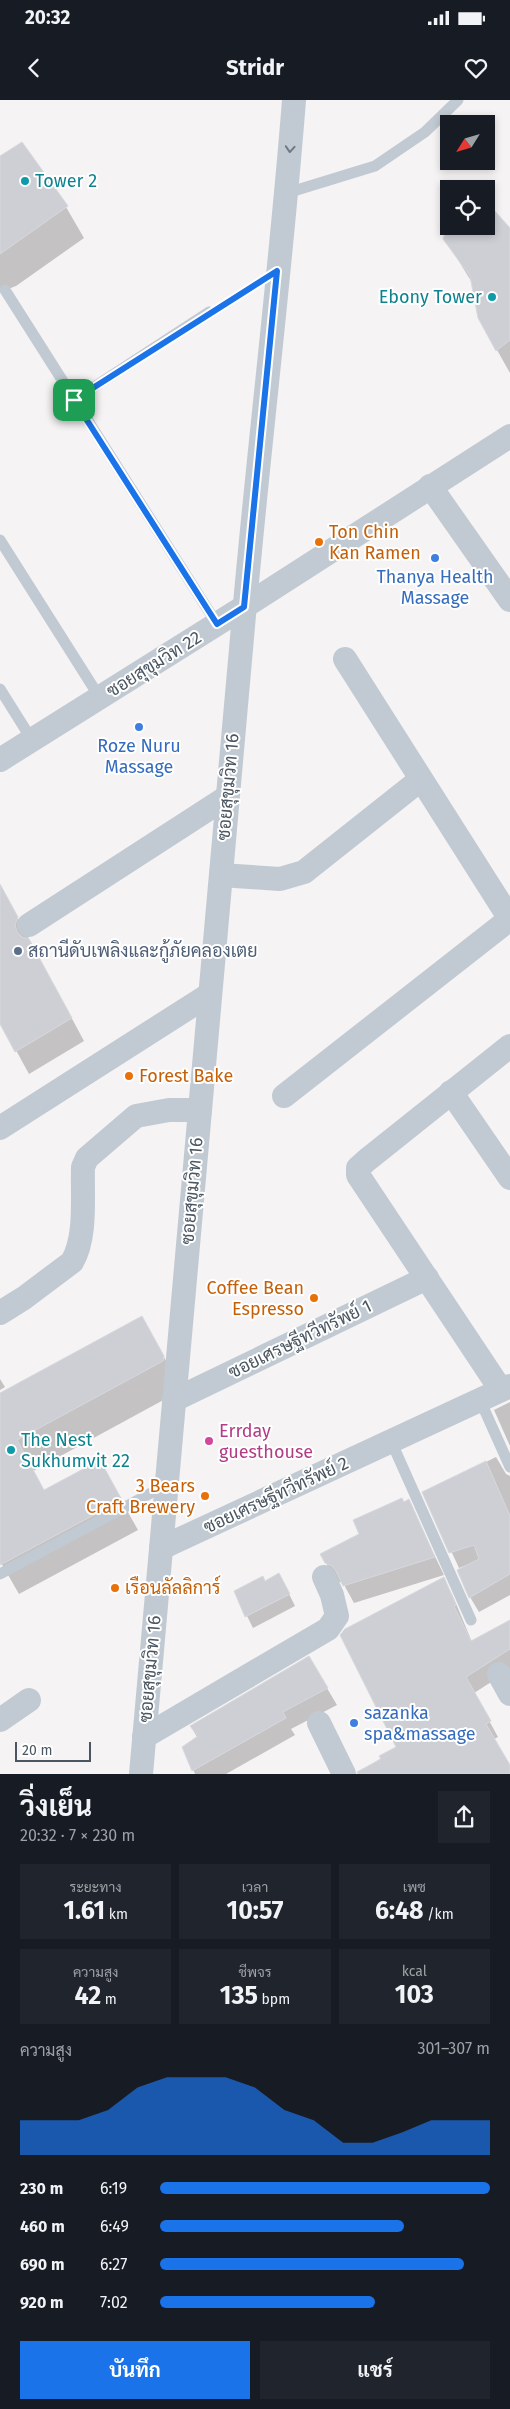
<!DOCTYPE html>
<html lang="th">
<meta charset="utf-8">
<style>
:root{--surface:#171b24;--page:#20242c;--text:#f1f3f6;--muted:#9ea1a6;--accent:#1a73e8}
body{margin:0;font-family:"Fira Sans",Sarabun,sans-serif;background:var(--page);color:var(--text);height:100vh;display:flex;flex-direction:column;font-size:19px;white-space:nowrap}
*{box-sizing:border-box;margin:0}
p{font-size:16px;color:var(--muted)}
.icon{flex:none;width:28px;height:28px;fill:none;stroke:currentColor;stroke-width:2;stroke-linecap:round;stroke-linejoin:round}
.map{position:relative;height:1674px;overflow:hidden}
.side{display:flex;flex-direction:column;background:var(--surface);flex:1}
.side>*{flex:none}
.needle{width:32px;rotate:233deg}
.controls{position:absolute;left:440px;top:15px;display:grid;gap:10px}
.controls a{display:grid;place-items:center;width:55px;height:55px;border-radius:0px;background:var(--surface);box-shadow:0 2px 8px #0003;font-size:25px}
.scale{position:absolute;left:15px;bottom:12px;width:76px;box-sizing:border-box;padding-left:5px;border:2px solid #4a5661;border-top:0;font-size:14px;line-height:18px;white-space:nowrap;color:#4a5661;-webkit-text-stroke:4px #fff;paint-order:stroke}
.pin{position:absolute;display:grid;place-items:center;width:42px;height:42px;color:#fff;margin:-21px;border-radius:10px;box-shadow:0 2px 8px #0006}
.round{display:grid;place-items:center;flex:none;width:52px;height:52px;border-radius:0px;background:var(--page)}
.overview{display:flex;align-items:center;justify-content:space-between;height:85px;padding:0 20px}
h1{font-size:28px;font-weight:700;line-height:38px}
.metrics{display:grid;grid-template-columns:repeat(3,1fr);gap:8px;height:85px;padding:5px 20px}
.metrics div{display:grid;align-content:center;border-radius:0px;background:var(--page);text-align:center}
.metrics b{font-size:25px;font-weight:700}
.metrics small{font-size:14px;font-weight:400}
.metrics p{font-size:14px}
.chart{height:140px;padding:10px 20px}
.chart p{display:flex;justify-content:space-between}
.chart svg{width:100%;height:90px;margin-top:5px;fill:var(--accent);opacity:.7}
.action{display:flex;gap:10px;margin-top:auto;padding:10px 20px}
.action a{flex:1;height:58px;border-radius:0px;background:var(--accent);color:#fff;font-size:20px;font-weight:700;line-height:58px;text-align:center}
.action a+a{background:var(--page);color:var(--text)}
ul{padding:0 20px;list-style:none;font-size:16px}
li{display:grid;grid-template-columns:80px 60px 1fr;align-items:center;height:38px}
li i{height:12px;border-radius:6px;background:var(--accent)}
.status{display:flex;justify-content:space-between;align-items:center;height:35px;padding:0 25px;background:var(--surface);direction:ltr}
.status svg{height:14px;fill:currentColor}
header{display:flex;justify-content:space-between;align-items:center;height:65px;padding:0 20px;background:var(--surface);font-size:22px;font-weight:700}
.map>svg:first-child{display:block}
</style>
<div class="status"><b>20:32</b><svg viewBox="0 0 49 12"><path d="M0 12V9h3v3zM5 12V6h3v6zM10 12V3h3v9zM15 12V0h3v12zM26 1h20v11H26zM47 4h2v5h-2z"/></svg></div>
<header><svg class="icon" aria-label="back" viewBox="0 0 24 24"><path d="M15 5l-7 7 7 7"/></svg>Stridr<svg class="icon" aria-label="heart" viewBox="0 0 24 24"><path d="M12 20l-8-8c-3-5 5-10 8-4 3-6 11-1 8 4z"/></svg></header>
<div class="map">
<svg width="510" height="1674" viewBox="0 0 510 1674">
<rect width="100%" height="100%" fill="#f5f3f3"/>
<g fill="#0003">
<path d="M0,57L66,107L84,138L16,186L0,192Z"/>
<path d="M510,130V273L479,218L473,184L445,139Z"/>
<path d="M0,785L84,941L29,974L0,921Z"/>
<path d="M159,1248L180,1287V1291L33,1371L44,1391H116L138,1430L19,1494L0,1461V1295Z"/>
<path d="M0,1279L5,1287L0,1290Z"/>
<path d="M510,1302V1346L494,1310Z"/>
<path d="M496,1357L506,1374L510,1376V1495L479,1512L470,1497L467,1465L459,1468L424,1393Z"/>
<path d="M408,1401L444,1475L354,1503L343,1483L336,1481L326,1463Z"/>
<path d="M443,1479L452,1494L472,1542L510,1521V1570L474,1593L498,1637L494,1639L510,1667V1674H365L363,1670L398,1647Z"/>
<path d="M265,1482L285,1486L295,1506L253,1528L235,1492Z"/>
<path d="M309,1558L337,1605L291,1629L295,1635L226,1674H195L184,1648L197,1637L191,1627Z"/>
</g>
<g fill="#cdcfd5" stroke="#d7d9de">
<path d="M22,42L68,106L0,154V56Z"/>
<path d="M486,101L510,128V240L496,251L478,218L470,176L443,139L449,124V126H486Z"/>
<path d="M0,784L18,817L15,825L17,832L22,837L29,839L72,918L15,952L0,924Z"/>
<path d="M142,1216L164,1256L163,1261L17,1340L44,1390L100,1360L122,1400L0,1465V1293Z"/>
<path d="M486,1361L510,1416V1474L469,1498L457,1470L479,1459L474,1445L449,1453L422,1392Z"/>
<path d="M402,1398L404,1402L409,1399L435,1457L343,1486L336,1471L332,1466L325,1463L320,1454L359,1434L353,1420Z"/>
<path d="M279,1473L290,1494L245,1517L234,1491L263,1476L265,1481Z"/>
<path d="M444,1477L456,1505L454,1506L471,1541L510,1520V1549L466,1577L491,1621L486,1624L510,1665V1674H358L357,1672L381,1659L379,1656L396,1647L340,1535L345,1529Z"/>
<path d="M309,1556L328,1588L283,1612L286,1618L192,1671L182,1647L198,1636L190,1626Z"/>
</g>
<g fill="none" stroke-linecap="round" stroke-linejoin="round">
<path stroke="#7ad0a6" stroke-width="3" stroke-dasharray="4 2.5" stroke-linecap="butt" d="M224,203L253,185"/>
<g stroke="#c1cad2" stroke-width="11">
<path d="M287,93L375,66L425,32L458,0"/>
<path d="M5,190L217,524"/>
<path d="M74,300L209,212"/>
<path d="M0,440L100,598"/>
<path d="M0,589L32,640"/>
<path d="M480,1300L510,1367"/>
<path d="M391,1341L471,1520"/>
<path d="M0,1474L166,1385"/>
</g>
<g stroke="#c1cad2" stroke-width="24">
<path d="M430,386L510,500"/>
<path d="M345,559L510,819"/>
<path d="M0,660L244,507L510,336"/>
<path d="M221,775L280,779L304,772L420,680"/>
<path d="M29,825L227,697"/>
<path d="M451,992L510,1078"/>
<path d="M284,996L510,819"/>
<path d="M0,1028L210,894"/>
<path d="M0,1213L24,1198L72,1162C87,1137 82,1095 83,1067L87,1058L136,1016L169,1010H200"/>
<path d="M501,1290L358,1075V1068L367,1060L510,946"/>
<path d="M174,1300L427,1178"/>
<path d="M161,1448L510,1286"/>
<path d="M499,1574L510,1594"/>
<path d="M0,1620L29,1600"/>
<path d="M319,1623L344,1674"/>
<path d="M144,1637L328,1529L337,1516L332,1495L324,1477"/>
<path d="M141,1674C175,1284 209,894 245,504C260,336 281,168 294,0"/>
</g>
</g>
<defs><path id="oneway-chevron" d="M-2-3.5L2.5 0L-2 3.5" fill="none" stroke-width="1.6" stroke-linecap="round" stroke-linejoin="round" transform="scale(1.25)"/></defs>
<use stroke="#6e7983" href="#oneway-chevron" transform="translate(290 49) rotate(94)"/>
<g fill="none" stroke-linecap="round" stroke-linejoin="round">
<defs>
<path id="route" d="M277,171L244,507L217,524L74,300Z"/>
</defs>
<use href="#route" stroke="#fff" stroke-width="10"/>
<use href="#route" stroke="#1a73e8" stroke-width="6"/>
</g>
<g fill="#0f9aa8" stroke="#fff" stroke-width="2">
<circle cx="25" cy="81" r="5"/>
<circle cx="492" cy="197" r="5"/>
<circle cx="11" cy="1350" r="5"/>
</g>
<g fill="#e8710a" stroke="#fff" stroke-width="2">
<circle cx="319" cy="442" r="5"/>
<circle cx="129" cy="976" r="5"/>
<circle cx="314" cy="1198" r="5"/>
<circle cx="205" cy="1396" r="5"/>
<circle cx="115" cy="1488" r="5"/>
</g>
<g fill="#3f7fe0" stroke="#fff" stroke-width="2">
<circle cx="435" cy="458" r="5"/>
<circle cx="139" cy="627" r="5"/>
<circle cx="354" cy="1623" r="5"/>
</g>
<circle fill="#5c6f8a" stroke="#fff" stroke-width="2" cx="18" cy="851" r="5"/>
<circle fill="#d1479c" stroke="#fff" stroke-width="2" cx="209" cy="1341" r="5"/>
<g text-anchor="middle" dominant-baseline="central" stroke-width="4" stroke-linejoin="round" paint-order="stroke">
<g font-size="18" fill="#0d838f" stroke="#fff" text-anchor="start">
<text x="35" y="81">Tower 2</text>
<text x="482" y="197" text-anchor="end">Ebony Tower</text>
<text x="21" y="1340">The Nest<tspan x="21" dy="21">Sukhumvit 22</tspan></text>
</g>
<g font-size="18" fill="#c56008" stroke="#fff" text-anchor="start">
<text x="329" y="432">Ton Chin<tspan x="329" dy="21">Kan Ramen</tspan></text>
<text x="139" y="976">Forest Bake</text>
<text x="304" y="1188" text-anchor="end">Coffee Bean<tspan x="304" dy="21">Espresso</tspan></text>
<text x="195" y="1386" text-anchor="end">3 Bears<tspan x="195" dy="21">Craft Brewery</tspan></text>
<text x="125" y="1488">เรือนลัลลิการ์</text>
</g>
<g font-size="18" fill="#366cbe" stroke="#fff">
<text x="435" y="477">Thanya Health<tspan x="435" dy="21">Massage</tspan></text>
<text x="139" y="646">Roze Nuru<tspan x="139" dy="21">Massage</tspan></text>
<text x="364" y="1613" text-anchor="start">sazanka<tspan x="364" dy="21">spa&amp;massage</tspan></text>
</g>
<g font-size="18" fill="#4a5661" stroke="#fff">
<text transform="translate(154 564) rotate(-32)">ซอยสุขุมวิท 22</text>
<text transform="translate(228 687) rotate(-85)">ซอยสุขุมวิท 16</text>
<text transform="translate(192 1091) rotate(-85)">ซอยสุขุมวิท 16</text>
<text transform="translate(300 1239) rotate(-26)">ซอยเศรษฐีทวีทรัพย์ 1</text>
<text transform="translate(276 1395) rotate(-25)">ซอยเศรษฐีทวีทรัพย์ 2</text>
<text transform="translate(150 1569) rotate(-85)">ซอยสุขุมวิท 16</text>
</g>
<g font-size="18" fill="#4e5e75" stroke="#fff" text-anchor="start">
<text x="28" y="851">สถานีดับเพลิงและกู้ภัยคลองเตย</text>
</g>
<g font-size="18" fill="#b23c85" stroke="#fff" text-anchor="start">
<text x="219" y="1331">Errday<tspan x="219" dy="21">guesthouse</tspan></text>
</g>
</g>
</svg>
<div class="controls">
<a><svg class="needle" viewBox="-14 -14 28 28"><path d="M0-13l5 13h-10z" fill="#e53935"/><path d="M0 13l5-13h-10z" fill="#9ea1a6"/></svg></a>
<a><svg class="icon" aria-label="locate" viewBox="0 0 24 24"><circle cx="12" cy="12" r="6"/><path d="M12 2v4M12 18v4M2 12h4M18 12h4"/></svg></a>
</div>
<div class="scale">20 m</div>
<div class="pin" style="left:74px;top:300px;background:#1e9e55"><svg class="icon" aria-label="arrive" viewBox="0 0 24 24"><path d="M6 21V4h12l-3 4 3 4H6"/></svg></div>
</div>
<section class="side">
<div class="overview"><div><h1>วิ่งเย็น</h1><p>20:32 · 7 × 230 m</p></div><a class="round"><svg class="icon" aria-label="share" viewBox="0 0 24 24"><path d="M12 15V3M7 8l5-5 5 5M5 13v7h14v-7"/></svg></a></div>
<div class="metrics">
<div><p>ระยะทาง</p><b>1.61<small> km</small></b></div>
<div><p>เวลา</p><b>10:57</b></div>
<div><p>เพซ</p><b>6:48<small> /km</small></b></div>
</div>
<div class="metrics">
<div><p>ความสูง</p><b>42<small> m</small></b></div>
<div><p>ชีพจร</p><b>135<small> bpm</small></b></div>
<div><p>kcal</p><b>103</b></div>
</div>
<div class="chart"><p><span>ความสูง</span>301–307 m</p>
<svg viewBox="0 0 160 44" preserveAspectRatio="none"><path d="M0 44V27L10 27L20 27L30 22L40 11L50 6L60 6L70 6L80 11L90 22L100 27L110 38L120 38L130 33L140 27L150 27L160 27V44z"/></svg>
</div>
<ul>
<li><b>230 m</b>6:19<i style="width:100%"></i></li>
<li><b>460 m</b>6:49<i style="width:74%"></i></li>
<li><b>690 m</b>6:27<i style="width:92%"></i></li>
<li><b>920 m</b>7:02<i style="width:65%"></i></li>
</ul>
<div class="action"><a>บันทึก</a><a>แชร์</a></div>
</section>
